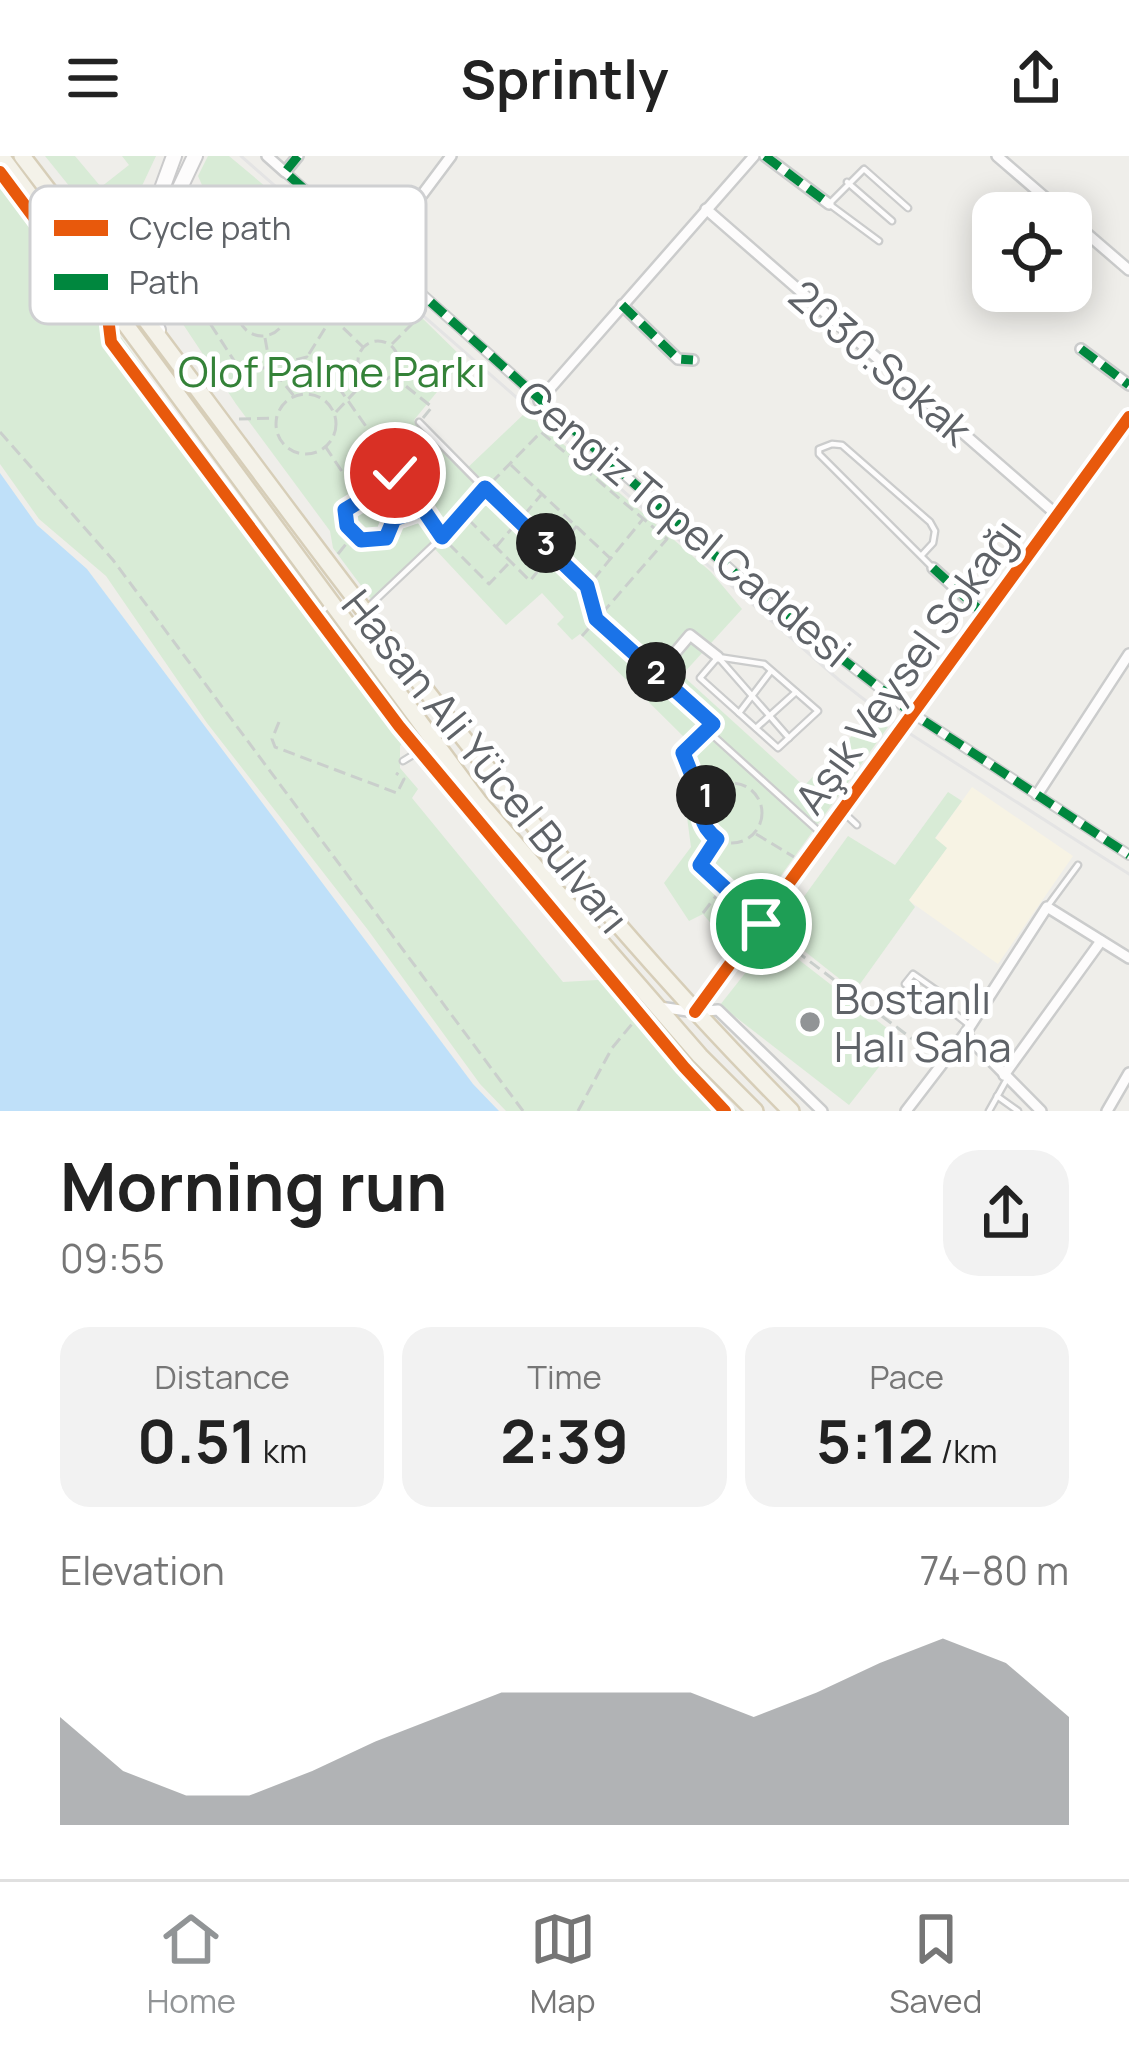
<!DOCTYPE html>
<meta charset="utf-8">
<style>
:root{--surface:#fff;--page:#f2f2f2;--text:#222;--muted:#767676;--line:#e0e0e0;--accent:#919496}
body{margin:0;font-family:Manrope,sans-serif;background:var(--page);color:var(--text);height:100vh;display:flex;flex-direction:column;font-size:45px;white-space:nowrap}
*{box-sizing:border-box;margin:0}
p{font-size:39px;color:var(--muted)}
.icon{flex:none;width:66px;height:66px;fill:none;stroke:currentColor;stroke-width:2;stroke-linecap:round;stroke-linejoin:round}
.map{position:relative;height:955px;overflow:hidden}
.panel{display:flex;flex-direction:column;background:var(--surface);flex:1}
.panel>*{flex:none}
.buttons{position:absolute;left:972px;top:36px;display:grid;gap:24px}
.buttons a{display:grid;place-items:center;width:120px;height:120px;border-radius:24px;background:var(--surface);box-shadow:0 6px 30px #0003;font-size:60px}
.pin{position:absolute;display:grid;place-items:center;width:102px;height:102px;color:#fff;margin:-51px;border:6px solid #fff;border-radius:50%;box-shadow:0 3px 12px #0007}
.km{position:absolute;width:60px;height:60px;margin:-30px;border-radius:50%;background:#222;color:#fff;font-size:33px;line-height:60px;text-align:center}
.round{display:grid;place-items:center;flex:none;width:126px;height:126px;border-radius:36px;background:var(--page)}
.summary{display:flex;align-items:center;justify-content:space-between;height:204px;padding:0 60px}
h1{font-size:66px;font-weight:700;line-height:90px}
.metrics{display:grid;grid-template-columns:repeat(3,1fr);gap:18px;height:204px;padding:12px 60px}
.metrics div{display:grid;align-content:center;border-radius:30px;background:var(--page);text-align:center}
.metrics b{font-size:60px;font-weight:700}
.metrics small{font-size:33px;font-weight:400}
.metrics p{font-size:33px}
.chart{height:336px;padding:24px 60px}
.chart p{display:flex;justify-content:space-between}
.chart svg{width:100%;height:216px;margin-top:12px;fill:var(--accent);opacity:.7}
header{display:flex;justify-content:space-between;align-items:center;height:156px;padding:0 60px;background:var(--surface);font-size:54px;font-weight:700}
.menu{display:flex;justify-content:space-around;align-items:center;height:168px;border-top:3px solid var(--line);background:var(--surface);font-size:33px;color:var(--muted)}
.menu a{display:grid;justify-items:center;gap:6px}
.menu .current{color:var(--accent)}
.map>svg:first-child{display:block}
</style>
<header><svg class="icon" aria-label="menu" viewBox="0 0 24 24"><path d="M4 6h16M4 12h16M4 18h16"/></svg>Sprintly<svg class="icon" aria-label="share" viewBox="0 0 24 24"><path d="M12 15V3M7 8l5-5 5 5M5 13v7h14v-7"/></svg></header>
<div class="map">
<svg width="1129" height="955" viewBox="0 0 1129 955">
<rect width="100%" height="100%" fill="#efeeea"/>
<path fill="#f7f3e4" d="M972,631L1073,700L998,808L908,744L946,693L935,683Z"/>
<g fill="#d8ebd6">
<path d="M45,0H75L101,31L129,9L122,0H156L125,66L99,67Z"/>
<path d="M208,0H229L420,160L464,203L414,264L463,316L526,256L711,416L742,453L682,519L804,630L870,561L888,571L730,790L703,758L689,765L664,727L691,691L680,609L686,583L580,478L572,484L557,468L564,461L542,437L506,469L434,392L374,447L333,392L330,375L236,248L155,126L202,29L198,20Z"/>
<path d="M0,24L78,121L407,582L400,590V612L418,633L412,642L563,826L614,823L737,955H506L480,928L368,774L207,567L106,420L39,363L0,308Z"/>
<path d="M948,636L962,645L935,682L947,692L909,744L915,751L855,835L779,775L848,680L895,709Z"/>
<path d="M772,783L901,883L849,949L720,849Z"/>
</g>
<path fill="#bfe0f9" d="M0,317L37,369L87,413L473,928L499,955H0Z"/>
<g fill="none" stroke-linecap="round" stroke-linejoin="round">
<defs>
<g id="service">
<path d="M847,26L892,65"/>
<path d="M879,85L829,48L864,13L908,52"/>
<path d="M419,266L485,333"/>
<path d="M921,400L933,387L935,375L930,366L842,289L832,288L819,293V298L933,412"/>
<path d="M366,453L442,381L485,333L588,430L596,463L713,568L708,575L824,680"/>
<path d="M315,461L329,449"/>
<path d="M718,501L764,508L818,555L778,592L700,522Z"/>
<path d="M718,501L789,582"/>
<path d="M739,557L771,515"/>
<path d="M756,572L796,536"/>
<path d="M403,605L429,589"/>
<path d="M842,655L857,669"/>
<path d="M1047,751L1078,709"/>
<path d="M939,845L943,839L913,818L905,828L935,850L939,845L968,868"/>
<path d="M997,940L1018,955"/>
<path d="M989,955L1007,923"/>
</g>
<path id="pedestrian" d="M285,16L757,437L912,557L1129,699"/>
<g id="minor">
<path d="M267,0L285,16L298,0"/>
<path d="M765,0L829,48"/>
<path d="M997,0L1063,57"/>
<path d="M706,53L1057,359"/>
<path d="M1071,64L1129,114"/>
<path d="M377,99L451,0"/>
<path d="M622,149L678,203L693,204"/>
<path d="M1081,193L1129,229"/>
<path d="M539,245L754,0"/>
<path d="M933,412L984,458"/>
<path d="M657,518L690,479L718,501"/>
<path d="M1037,639L1129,498"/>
<path d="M659,851L695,856L718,854L822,955"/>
<path d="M695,856L1129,261"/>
<path d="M965,878L1041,955"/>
<path d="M1004,919L1101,785"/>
<path d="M906,955L965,878L1047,751L1129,802"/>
<path d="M1107,955L1129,917"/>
</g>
<g id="secondary">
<path d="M111,130L148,71L174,0"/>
<path d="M158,174L136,125L195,0"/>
</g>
<g id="primary">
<path d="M1,0L479,646L700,900L755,955"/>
<path d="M22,0C271,324 502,665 791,955"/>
</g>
</defs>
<use href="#service" stroke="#cbcccc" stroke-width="9"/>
<use href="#pedestrian" stroke="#cbcccc" stroke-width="12"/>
<use href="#minor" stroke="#cbcccc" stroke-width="14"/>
<use href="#secondary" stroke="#cacacb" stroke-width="18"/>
<use href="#primary" stroke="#d7ceb8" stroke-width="20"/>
<g stroke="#cacfcc" stroke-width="3" stroke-dasharray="12 6" stroke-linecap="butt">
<path d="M292,33L247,79L363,191"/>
<path d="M181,60L190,79L173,110L242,217L214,233"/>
<path d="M192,79L259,93"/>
<path d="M218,86L220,106"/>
<circle cx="225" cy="127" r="18"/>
<circle cx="262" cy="156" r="24"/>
<path d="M265,182L270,210L294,240"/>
<circle cx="378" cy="205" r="20"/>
<path d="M392,188L428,152"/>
<path d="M309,198L332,161"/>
<path d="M244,217L307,201L332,222L384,296L412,272"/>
<path d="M392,219L432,251L423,262"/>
<circle cx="306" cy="268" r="30"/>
<path d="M336,256L366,224"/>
<path d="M239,263L276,262"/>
<path d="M0,276L113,404L523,955"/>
<path d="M325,290L359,341"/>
<path d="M511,309L611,403"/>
<circle cx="405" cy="320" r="10"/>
<path d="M414,316L441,299"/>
<path d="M491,327L541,276L667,383L604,455"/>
<path d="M524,359L541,339"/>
<path d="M468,363L530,425L548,402"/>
<path d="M352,375L345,354L395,324"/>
<path d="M449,388L489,428L510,406"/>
<path d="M558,390L577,370"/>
<path d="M496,391L513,371"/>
<path d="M338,398L354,378L361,384L386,382L394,363L423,353L439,376"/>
<path d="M593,424L643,363"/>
<path d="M582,480L590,471"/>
<path d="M279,566L272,583L275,591L397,637L404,623L396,617"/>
<path d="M703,580L683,597L691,617L711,634"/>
<circle cx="732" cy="657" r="30"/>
<path d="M756,678L794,701"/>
<path d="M716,685L700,709L753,755"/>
<path d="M703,757L722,732"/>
<path d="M767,773L936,901"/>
<path d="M578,955L612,892L642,856"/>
</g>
<use href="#service" stroke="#fdfcfc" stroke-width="4.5"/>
<use href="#pedestrian" stroke="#fdfcfc" stroke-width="8"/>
<use href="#minor" stroke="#fdfcfc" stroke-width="9"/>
<use href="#secondary" stroke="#fdfcfc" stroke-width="14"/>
<use href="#primary" stroke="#f4f2e9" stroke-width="15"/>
<path stroke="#e4e4e4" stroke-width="3" d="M241,0L839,524L901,572L1129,718"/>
<g stroke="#00873e" stroke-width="9" stroke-dasharray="18 9" stroke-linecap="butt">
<path d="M298,0L285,16L757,437L912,557L1129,699"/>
<path d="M765,0L829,48"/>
<path d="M622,149L678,203L693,204"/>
<path d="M1081,193L1129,229"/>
<path d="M933,412L984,458"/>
</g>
<defs>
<g id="cycleway">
<path d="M0,16L108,161L111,186L399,570L684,911L725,955"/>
<path d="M695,856L1129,261"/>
</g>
</defs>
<use href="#cycleway" stroke="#fff" stroke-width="20"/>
<use href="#cycleway" stroke="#e8590c" stroke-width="12"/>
</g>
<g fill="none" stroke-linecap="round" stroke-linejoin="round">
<defs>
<path id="route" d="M395,317V324L345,354L347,370L361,384L386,382L394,363L423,353L442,381L485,332L587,430L596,463L713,568L683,597L691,617L711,634C696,651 700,670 717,683L700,709L740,746L766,763L761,768"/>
</defs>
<use href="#route" stroke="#fff" stroke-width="24"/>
<use href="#route" stroke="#1a73e8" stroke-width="15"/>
</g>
<circle fill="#919496" stroke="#fff" stroke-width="4.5" cx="810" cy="866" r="12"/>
<g text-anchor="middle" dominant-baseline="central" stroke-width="10" stroke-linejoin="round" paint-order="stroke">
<g font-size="42" fill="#5f6368" stroke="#fff">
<text transform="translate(881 206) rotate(41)">2030.Sokak</text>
<text transform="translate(685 367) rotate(40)">Cengiz Topel Caddesi</text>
<text transform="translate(907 510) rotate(-54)">Aşık Veysel Sokağı</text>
<text transform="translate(486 605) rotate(51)">Hasan Ali Yücel Bulvarı</text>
</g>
<g font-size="42" fill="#348238" stroke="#fff">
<text x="332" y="215">Olof Palme Parkı</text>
</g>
<g font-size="42" fill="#5f6368" stroke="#fff" text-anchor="start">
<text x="834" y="842">Bostanlı<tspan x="834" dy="48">Halı Saha</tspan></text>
</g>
</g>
<rect x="30" y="30" width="396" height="138" rx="18" fill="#fff" stroke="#cfd0d2" stroke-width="3"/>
<rect x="54" y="64" width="54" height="16" fill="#e8590c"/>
<rect x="54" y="118" width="54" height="16" fill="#00873e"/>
<g font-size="33" fill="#5f6368">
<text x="129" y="84">Cycle path</text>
<text x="129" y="138">Path</text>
</g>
</svg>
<div class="buttons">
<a><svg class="icon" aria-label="locate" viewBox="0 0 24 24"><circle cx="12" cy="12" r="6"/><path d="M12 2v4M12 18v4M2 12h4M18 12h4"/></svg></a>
</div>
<div class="pin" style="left:761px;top:768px;background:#1e9e55"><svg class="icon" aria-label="arrive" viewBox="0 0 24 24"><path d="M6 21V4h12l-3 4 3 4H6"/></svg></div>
<div class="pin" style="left:395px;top:317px;background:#d93025"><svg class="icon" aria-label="check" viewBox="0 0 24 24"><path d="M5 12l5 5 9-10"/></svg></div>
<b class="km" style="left:706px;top:639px">1</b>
<b class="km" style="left:656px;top:516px">2</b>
<b class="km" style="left:546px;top:387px">3</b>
</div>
<section class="panel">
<div class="summary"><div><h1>Morning run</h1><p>09:55</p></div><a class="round"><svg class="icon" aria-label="share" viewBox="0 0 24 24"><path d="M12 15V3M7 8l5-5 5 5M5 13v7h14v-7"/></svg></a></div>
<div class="metrics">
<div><p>Distance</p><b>0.51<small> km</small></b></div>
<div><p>Time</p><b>2:39</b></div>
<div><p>Pace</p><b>5:12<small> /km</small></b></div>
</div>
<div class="chart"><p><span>Elevation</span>74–80 m</p>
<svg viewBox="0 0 160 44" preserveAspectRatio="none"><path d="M0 44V22L10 33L20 38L30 38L40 33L50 27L60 22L70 17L80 17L90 17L100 17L110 22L120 17L130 11L140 6L150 11L160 22V44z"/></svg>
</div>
</section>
<nav class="menu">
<a class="current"><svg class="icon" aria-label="home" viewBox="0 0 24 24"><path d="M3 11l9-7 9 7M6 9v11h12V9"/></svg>Home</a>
<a><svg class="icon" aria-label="map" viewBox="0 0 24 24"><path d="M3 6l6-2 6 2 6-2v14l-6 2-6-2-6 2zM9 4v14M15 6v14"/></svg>Map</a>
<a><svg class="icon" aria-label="saved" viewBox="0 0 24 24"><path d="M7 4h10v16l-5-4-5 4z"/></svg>Saved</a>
</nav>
